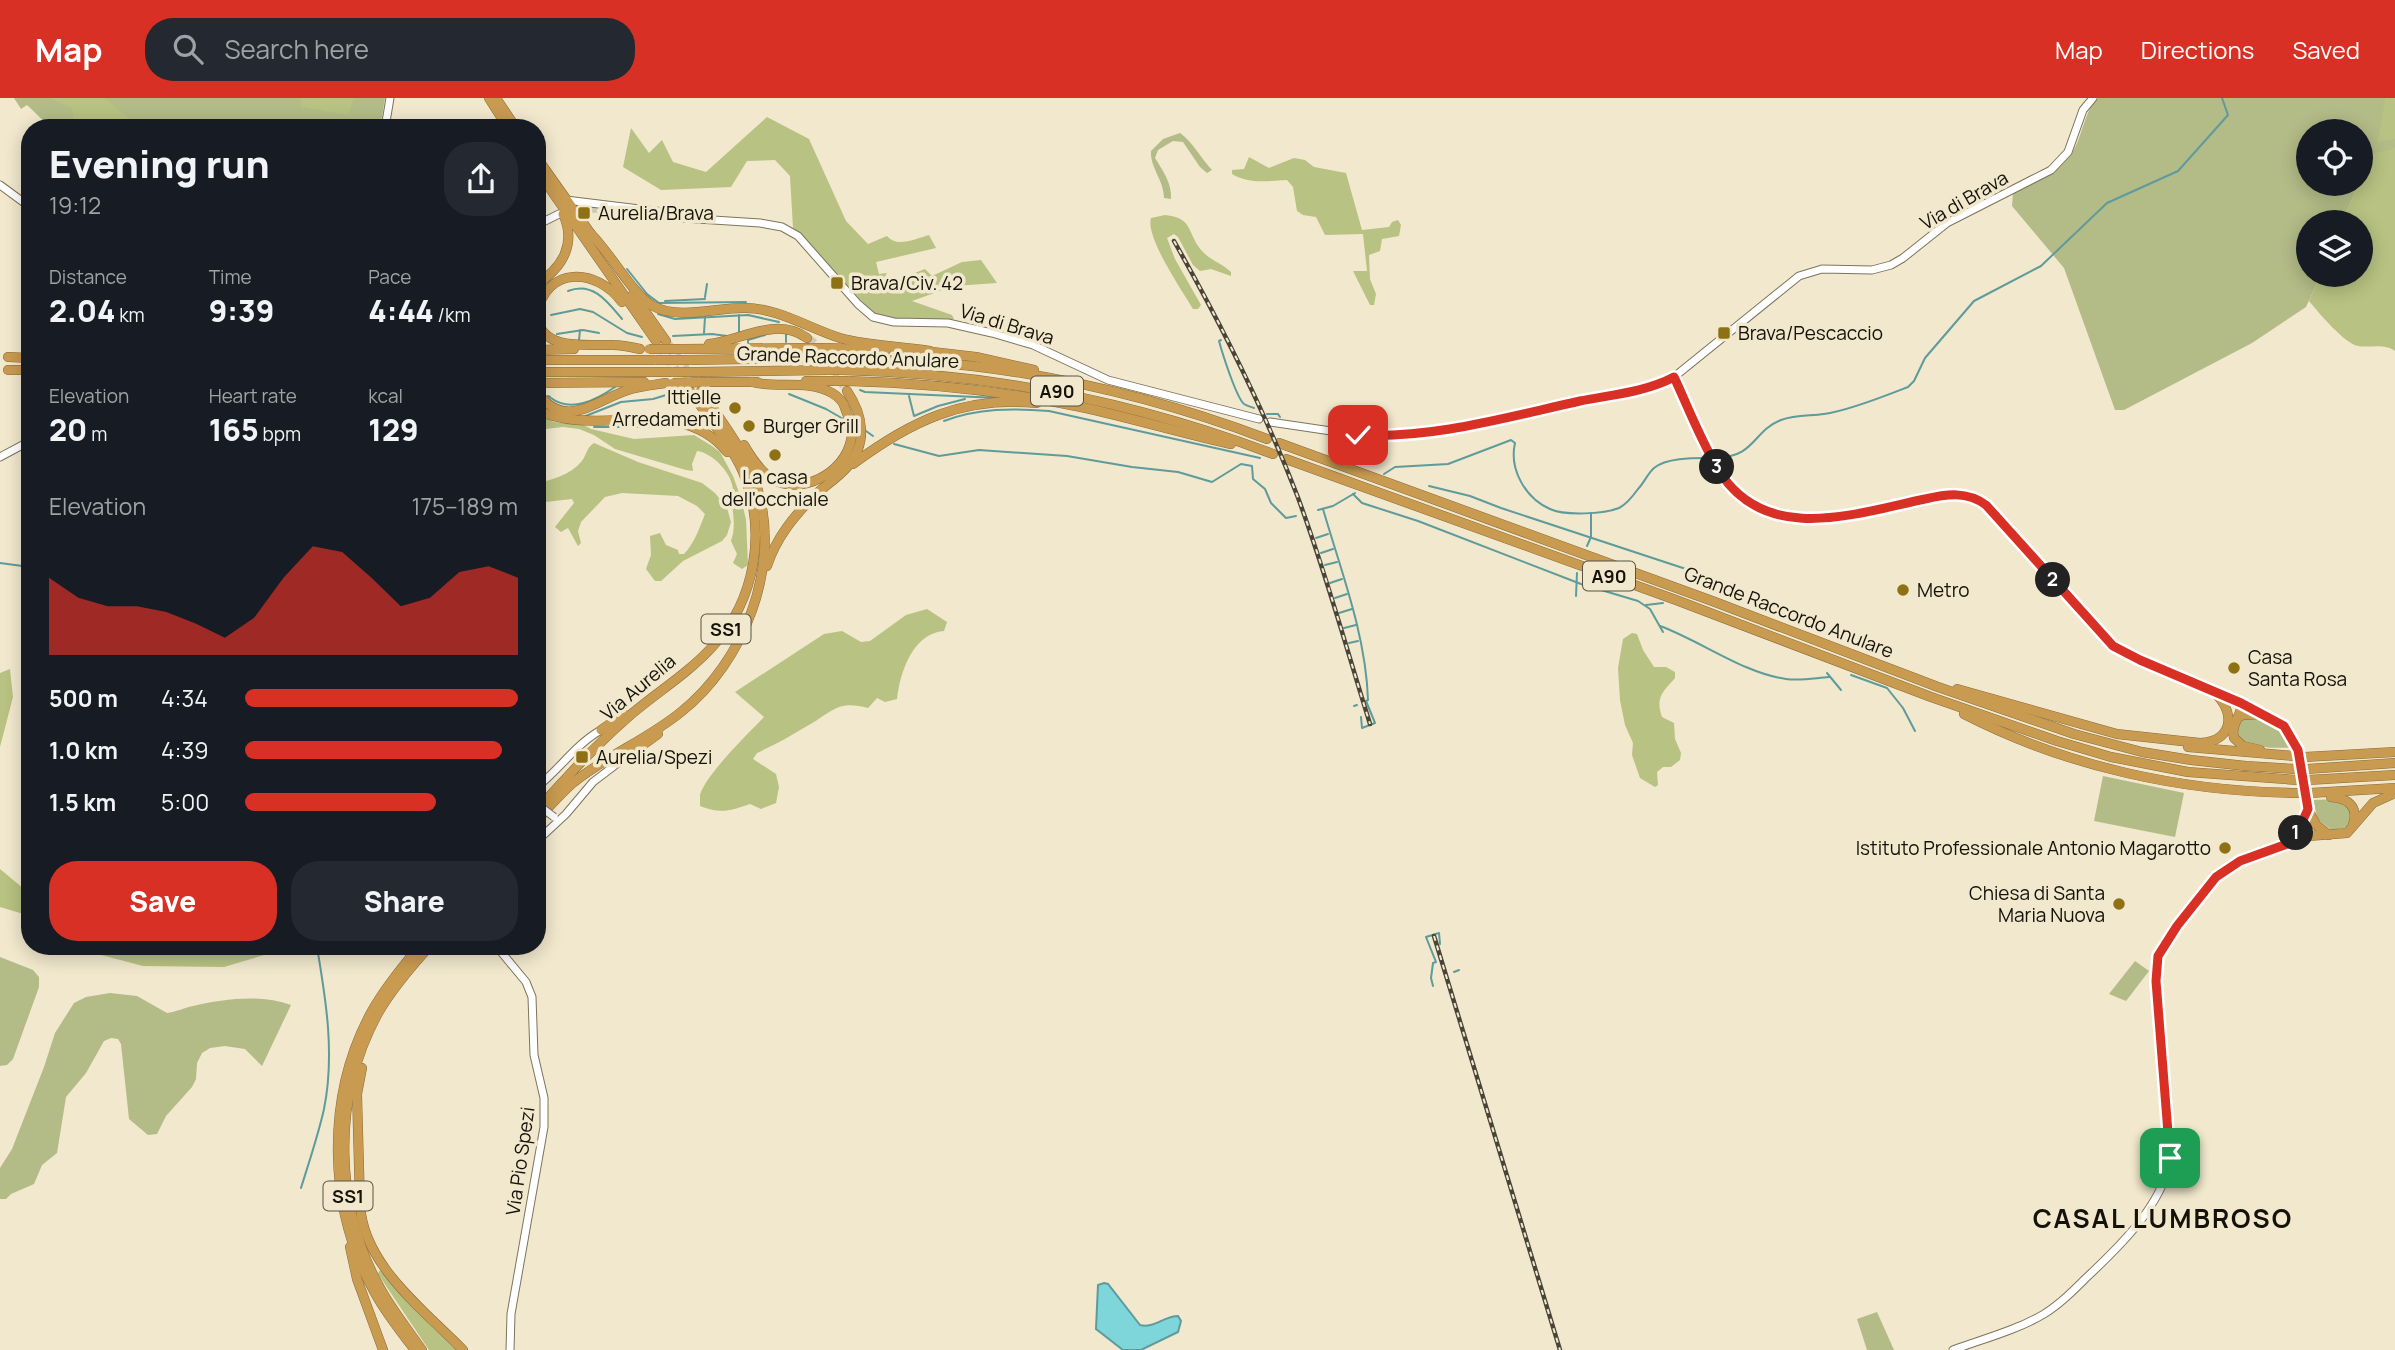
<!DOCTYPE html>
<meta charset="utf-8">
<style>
:root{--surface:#171b24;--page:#242831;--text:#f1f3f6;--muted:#9ea1a6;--accent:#d93025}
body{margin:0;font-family:Manrope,sans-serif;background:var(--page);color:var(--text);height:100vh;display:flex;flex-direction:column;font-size:26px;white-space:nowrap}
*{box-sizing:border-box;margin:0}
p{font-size:23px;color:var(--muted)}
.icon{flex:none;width:38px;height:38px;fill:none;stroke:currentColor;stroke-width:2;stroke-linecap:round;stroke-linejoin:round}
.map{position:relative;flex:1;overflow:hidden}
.details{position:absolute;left:21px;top:21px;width:525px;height:836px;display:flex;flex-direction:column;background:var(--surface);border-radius:28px;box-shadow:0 4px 18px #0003}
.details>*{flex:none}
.fabs{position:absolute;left:2296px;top:21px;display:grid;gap:14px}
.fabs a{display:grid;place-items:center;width:77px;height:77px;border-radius:50%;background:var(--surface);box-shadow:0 4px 18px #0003;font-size:35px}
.pin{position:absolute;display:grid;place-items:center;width:60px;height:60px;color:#fff;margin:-30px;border-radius:14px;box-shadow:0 4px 10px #0006}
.km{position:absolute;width:35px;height:35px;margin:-18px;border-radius:50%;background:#222;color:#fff;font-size:19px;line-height:35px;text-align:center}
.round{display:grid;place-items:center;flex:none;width:74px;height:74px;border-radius:28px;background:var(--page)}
.summary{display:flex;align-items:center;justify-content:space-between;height:119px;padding:0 28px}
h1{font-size:38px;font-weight:800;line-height:52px}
.stats{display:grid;grid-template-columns:repeat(3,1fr);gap:10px;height:119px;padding:7px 28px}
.stats div{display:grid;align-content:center}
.stats b{font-size:30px;font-weight:800}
.stats small{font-size:19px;font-weight:400}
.stats p{font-size:19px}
.chart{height:196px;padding:14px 28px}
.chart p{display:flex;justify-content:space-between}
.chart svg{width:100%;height:126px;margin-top:7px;fill:var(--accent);opacity:.7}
.primary-button{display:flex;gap:14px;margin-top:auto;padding:14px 28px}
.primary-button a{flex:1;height:80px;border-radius:28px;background:var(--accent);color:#fff;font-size:28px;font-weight:800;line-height:80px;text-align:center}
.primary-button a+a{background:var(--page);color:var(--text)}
ul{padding:0 28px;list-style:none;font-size:23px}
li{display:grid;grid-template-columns:112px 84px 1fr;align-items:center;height:52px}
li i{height:18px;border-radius:9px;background:var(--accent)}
header{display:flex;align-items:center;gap:42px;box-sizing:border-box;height:98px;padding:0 35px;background:var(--accent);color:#fff}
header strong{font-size:33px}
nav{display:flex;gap:38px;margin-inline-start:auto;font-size:24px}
.search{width:490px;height:63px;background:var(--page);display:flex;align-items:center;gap:18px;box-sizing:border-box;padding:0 24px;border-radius:28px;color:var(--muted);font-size:26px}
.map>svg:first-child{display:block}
</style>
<header>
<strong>Map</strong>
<div class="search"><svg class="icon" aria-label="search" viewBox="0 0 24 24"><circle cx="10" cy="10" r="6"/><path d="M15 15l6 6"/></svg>Search here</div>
<nav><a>Map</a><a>Directions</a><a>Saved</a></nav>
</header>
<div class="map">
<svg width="2395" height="1252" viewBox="0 0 2395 1252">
<rect width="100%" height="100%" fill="#f1e8cd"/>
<g fill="#b3bb87">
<path d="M14,0H385L380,30H51L27,7L21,11Z"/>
<path d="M2098,0H2395V57L2361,81V33H2308V86H2359L2342,124H2308V177H2321L2306,209L2252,245L2124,312H2115L2064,170L2012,108L2013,95C2030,85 2056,76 2069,59C2083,42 2082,16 2098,0Z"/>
<path d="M1180,35C1193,44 1201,61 1212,72L1207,75L1200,69L1183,44L1173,43L1158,52L1155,60C1163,73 1172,85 1171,101L1164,100C1164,82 1150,70 1151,53L1163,41Z"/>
<path d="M2258,618L2280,630L2293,650C2270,649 2253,653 2235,637L2239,622Z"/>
<path d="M2103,678L2184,695L2175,739L2094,723Z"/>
<path d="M2338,701L2345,704L2353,719L2348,729L2332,732L2318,722L2313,702Z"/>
<path d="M0,859L33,872L39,879V889L13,961L7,967L0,968Z"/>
<path d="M2135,863L2149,873L2126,903L2109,896Z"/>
<path d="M110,895L137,898L167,915C176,914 184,910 193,908C224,901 261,896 291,907L262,968L245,951L225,948L210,950L202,955L197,965L196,981L192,989L166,1018L157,1036L148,1037L129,1021L121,946L118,941L111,940L104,943L86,975L66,999L57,1055L42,1067L34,1086L11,1096L6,1101H0V1070L12,1051L44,969L55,935L74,905L86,899Z"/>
<path d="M1877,1214L1894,1252H1867L1857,1221Z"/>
</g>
<g fill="#b8c282">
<path d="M49,0H105L131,22L126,30H75L72,10Z"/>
<path d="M301,0H354L348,17L301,9Z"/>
<path d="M2385,0H2395V41L2377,44L2381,27Z"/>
<path d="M767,19L809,41L846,123L868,146L887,138C897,150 915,141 929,137L936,150L876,164L879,176L887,175L881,186L889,194C898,181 911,176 925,171L932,178L962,164L981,162L997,185L954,188L912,203L952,217L954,221C928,225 900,222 874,216L793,130L790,78L775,62L747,63L731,89L661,92L623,69L631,30L649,55L662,42L673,64L706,74Z"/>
<path d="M2395,50V253C2385,245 2370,250 2358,248C2344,245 2319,215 2309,203L2321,177H2361V124H2342L2359,86H2361L2370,57Z"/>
<path d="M1249,59L1269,70L1294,60L1305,62L1314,69L1346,75L1362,132L1389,129L1392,124L1398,122L1401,127L1399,138L1382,141L1380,153L1369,157L1370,181L1376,196L1374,207H1370L1353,173H1367L1363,136L1325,137L1316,119L1303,117L1297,113L1293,89L1287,82C1268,83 1248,86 1232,76V72L1244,71Z"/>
<path d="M1165,117C1195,120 1186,136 1203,154C1210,162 1223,166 1231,174V178L1211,171L1200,173L1193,167L1178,139L1174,136L1167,140L1175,161L1201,207L1198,211H1193C1182,192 1145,139 1151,120Z"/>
<path d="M537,316L554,324L584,327L591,331L634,341L694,337L712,348L720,354L733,378L741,400L746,422L748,467L742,471L733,465L737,456L731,443C736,429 733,418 732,404C731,400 733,396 733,393C733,376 713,355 697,353L692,366L693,373L686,372L615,351L594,337L579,331L563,329L537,332Z"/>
<path d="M594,345L638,364L702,385L715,395L727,410L731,424L727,437L722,443L683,463L661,483H655L646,471L651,457L650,438L660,435L666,447L678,452L679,456H684C694,446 700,429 705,416L697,408L678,398L622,395L605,399L581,424L578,433L581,445L578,448L568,430L561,434L555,429L574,405L572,401L537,405V385C552,382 571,376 581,364C587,357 586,350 594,345Z"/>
<path d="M927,511L947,524L944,533C913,535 900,574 897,601L885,604L877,600L868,610C837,601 831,615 807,628C791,638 774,647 757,655L753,661L776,676L779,689L776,705L761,711L750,706C729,713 722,716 700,708C700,707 700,698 700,697C706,676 749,635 764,619L735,594L824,536L842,533L861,544L870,543L906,517Z"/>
<path d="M1632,535L1637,536L1643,552L1654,569H1666L1675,574V580C1663,594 1655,599 1662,619L1674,625L1675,641L1681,655L1680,662L1671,669H1663L1657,674L1658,687L1655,689L1640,680L1632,657L1633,645L1625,627L1620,602L1618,570L1623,541Z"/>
<path d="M10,571L13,599L0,649V575Z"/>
<path d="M0,771L30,796V818L0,809Z"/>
<path d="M88,849H291L224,869L143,868L90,854Z"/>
<path d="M382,1172L457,1252H429L378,1176L379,1173Z"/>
</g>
<path fill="#7ed6da" stroke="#5e9b9b" stroke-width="2" d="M1104,1185L1108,1186L1140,1227C1153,1231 1164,1218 1178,1218L1181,1223L1178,1234L1141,1252H1123L1096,1231L1098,1187Z"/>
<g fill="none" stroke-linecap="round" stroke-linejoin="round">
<g stroke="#5e9b9b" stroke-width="2">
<path d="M627,171L647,196L659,205L746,204"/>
<path d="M568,193C593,183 608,204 622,221"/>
<path d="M705,199L707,186"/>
<path d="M665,203L705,201"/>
<path d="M658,216L675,221L748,217L779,224"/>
<path d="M551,217L580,211L593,214L627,235L642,239"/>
<path d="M739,217V234"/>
<path d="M704,235L705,219"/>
<path d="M557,236L583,232L599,235"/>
<path d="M673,238L712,236L727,238"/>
<path d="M579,242L580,232"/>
<path d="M1221,242L1219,243C1222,254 1236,299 1244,306C1247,308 1251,309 1254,310"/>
<path d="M786,244V235"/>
<path d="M748,245V242L765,237"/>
<path d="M860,292L865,294L998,300"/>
<path d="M789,296L826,311L845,322"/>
<path d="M548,298L550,299"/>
<path d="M909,298L914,318L938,308L965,301"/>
<path d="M551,300C571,315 596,302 615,289"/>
<path d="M1267,316H1271"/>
<path d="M1272,316H1278L1280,319"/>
<path d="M583,319L621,304L653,301L676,294L687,302"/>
<path d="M944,323C978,310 1013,310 1049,313L1260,360"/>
<path d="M594,329H667"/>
<path d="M866,333L873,338"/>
<path d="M894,346L939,358L979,352L1067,358L1132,369L1178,374L1212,384L1241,366L1252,368L1253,381L1265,391L1271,405L1286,420L1296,418"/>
<path d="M1718,359C1755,359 1753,333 1781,322C1795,317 1810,318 1824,316C1848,313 1885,298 1908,289L1914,283L1925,260L1974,203L2041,168L2107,105L2178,73L2228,17L2222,0"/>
<path d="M1384,376L1395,369L1448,366L1511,342L1515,345C1509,371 1525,400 1550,411C1565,418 1604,416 1619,410C1627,406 1633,398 1638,391C1644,385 1648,375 1654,370C1666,360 1692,360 1707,360"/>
<path d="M1429,388L1470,398L1501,410L1692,473L1768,506"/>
<path d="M1353,396L1362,405L1418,423L1581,486L1638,503L1650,511L1663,534"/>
<path d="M1323,411C1341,473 1366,537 1368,602L1366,603"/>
<path d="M1318,412L1333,408L1355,395"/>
<path d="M1316,440L1328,436"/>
<path d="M1587,448L1591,439V415"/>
<path d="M1321,455L1333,451"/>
<path d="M0,465L30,469"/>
<path d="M1325,467L1337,464"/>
<path d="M1330,485L1342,481"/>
<path d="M1576,498L1577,475"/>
<path d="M1335,500L1347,496"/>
<path d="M1646,507L1663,505"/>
<path d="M1339,515L1352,511"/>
<path d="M1660,528C1701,543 1743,575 1786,581C1801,583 1815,580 1829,579"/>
<path d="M1344,530L1356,527"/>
<path d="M1349,545L1358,543"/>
<path d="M1827,575L1841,592"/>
<path d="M1851,577L1887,590L1903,610L1915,633"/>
<path d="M1354,608L1357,607"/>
<path d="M1361,619L1362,630L1375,625L1366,603"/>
<path d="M1454,874L1459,872"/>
<path d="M1433,888L1431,880L1433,865L1436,864L1426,839L1439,835L1440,846"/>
<path d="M301,1090C309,1064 318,1038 324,1011C335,957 326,902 317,849"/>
</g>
<path stroke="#d0c8b0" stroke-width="7" stroke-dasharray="7 3.5" stroke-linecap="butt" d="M569,112L608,111"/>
<g stroke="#d0c8b0" stroke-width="9" stroke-dasharray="9 4.5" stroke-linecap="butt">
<path d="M807,240C824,251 834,271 844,288"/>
<path d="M668,246L698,289"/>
<path d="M659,247L690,293"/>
<path d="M2294,653L2304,654"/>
</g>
<defs>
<g id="secondary">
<path d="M385,30L390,0"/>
<path d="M0,87L30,109"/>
<path d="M566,102L672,115"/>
<path d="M608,111L651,118L760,125L782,129L798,138L858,206L873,219L894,224L948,225L992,235L1033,247L1108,282L1259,321"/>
<path d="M537,127L559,116"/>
<path d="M1674,279C1689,311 1702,346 1721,376C1768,447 1858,415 1925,401C1947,396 1967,393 1986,407L2113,548L2140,562L2241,605L2281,626L2291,637L2298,649"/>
<path d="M1270,324L1358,337L1416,336L1467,328L1655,287L1674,279L1799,178L1822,171L1872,172L1891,167L1903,160L1947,125L2051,72L2068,54L2083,12L2093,0"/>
<path d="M0,359L30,343"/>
<path d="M537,689C559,672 576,646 601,632"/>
<path d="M537,743L566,716L593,684L618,665"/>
<path d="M2289,743L2299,731L2308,711"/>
<path d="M497,849L526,884L532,899L534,957L544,1000V1029L511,1216L510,1252"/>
<path d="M1953,1252C1983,1241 2017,1232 2044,1216C2060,1206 2073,1193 2086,1180C2118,1150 2161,1109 2170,1063L2156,883V867L2160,853L2216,779L2242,762L2309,738"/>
</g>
<g id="highway">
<path d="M489,0L508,30"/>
<path d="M496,0L516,30"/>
<path d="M537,60L593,139"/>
<path d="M537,72L656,243"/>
<path d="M590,135C610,154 632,196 653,208C678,222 715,210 743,210C777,209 808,230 840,240C869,248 901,248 930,253"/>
<path d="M537,186C562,170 577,146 563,116"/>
<path d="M633,196L666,243"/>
<path d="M537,216C546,167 597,170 622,204"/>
<path d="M537,219C542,254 587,246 613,247C622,247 631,249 640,251"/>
<path d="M709,246C743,242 776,218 807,240"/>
<path d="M826,250L886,252"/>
<path d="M682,251L812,250"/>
<path d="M537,252L574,251"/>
<path d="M924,253L976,259L1034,272"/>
<path d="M8,259L30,260"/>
<path d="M833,260C879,262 926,263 972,268C1073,280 1172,305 1267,341"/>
<path d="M537,262H656"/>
<path d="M690,262L821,260"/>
<path d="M8,272H30"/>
<path d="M841,272C990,275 1133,303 1273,356"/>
<path d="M537,274H673"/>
<path d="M698,274L829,272"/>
<path d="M806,283H836"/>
<path d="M848,283C926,285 1004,293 1081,309C1132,320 1181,335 1231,346"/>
<path d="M707,284H757"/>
<path d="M537,285L644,284"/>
<path d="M538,295C565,333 596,302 628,292C640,288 653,287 666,285"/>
<path d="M537,312C596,341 680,295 727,354"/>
<path d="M1279,345L1715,504L1938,589L2074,636L2142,654L2191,662L2246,668L2296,671"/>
<path d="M744,347C751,359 759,372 771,380C800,399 845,375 851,342C854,330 849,321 845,310C843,303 839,299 832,295C808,281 778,291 752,284"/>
<path d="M1286,361L1676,502L1931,599L2057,643L2111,659L2188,674L2297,682"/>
<path d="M853,366C911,323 963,298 1037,305"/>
<path d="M767,468C776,440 794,418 815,397C826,387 839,379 848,368C868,344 863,317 847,293"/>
<path d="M1957,591L2117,636L2200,645C2238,643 2235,607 2208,590"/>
<path d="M2241,605C2243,618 2230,625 2234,640L2243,648L2260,652"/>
<path d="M1964,616C2067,669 2183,694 2299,695"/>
<path d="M2238,619L2243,617L2262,616"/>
<path d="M601,632L624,616"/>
<path d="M2188,649L2294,658"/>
<path d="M2305,659L2395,654"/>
<path d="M618,665L658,636"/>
<path d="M2307,671L2395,665"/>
<path d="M2308,682L2395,677"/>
<path d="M2310,695L2395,690"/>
<path d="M2331,699C2348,700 2359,709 2353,727"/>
<path d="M2308,711L2316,727L2329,737"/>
<path d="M537,712C566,680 594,649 627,620C654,596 688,576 713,548C756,501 767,433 743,374C730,345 708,319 690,293"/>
<path d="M537,722C549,709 561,695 574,684C608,657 648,641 681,614C744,564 782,468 757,389C745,353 722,324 701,293"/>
<path d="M2309,738L2347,735L2373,705L2395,695"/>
<path d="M362,970L357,996L360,1105C362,1166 423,1211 463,1252"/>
<path d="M350,1149L357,1181L383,1252"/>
<path d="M415,1252C401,1234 386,1215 375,1195C327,1111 325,998 372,913C385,890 402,869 419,849"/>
<path d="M422,1252C408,1232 392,1212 380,1190C334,1107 332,1001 377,917C391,892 410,870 429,849"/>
</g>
</defs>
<use href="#secondary" stroke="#7d745d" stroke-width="9"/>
<use href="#highway" stroke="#8a6b38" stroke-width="10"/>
<use href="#secondary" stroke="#fff" stroke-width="7"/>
<use href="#highway" stroke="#c99b51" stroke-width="9"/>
<defs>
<g id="rail">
<path d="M1174,143C1221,226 1263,309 1297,397C1325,472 1346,549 1370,626"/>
<path d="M1434,838L1560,1252"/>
</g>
</defs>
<use href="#rail" stroke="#494437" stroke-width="4.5"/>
<use href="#rail" stroke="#f1e8cd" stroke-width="2" stroke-dasharray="5" stroke-linecap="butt"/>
<defs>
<g id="secondary-bridge">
<path d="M2298,649L2306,704"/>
<path d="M537,706L554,719"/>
</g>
<g id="highway-bridge">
<path d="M812,250H826"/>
<path d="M649,251H682"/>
<path d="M821,260H833"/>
<path d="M656,262H690"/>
<path d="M829,272H841"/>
<path d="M673,274H698"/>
<path d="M836,283H848"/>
<path d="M673,285L707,284"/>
</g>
</defs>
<use href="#secondary-bridge" stroke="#7d745d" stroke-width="9" stroke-linecap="butt"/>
<use href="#highway-bridge" stroke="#8a6b38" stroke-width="10" stroke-linecap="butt"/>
<use href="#secondary-bridge" stroke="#fff" stroke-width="7"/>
<use href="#highway-bridge" stroke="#c99b51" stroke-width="9"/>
</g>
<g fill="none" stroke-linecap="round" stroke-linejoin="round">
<defs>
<path id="route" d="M1358,337C1433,341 1507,319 1580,303C1610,297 1646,294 1674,279C1689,311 1702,346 1721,376C1769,447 1857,415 1925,401C1947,396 1967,393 1986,407L2113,548L2140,562L2241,605L2284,628L2298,652L2308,711L2299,731L2287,746L2240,763L2216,779L2177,828L2158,858L2156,883L2170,1060"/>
</defs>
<use href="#route" stroke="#fff" stroke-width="14"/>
<use href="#route" stroke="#d93025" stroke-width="9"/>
</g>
<g fill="#8e7115" stroke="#f1e8cd" stroke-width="2.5">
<rect x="577" y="108" width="14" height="14" rx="3.5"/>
<rect x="830" y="178" width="14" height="14" rx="3.5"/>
<rect x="1717" y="228" width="14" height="14" rx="3.5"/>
<circle cx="735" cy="310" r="7"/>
<circle cx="749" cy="328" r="7"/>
<circle cx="775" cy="357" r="7"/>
<circle cx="1903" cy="492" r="7"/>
<circle cx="2234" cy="570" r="7"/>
<rect x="575" y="652" width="14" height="14" rx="3.5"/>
<circle cx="2225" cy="750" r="7"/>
<circle cx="2119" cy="806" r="7"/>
</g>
<g text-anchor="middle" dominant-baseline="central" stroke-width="7" stroke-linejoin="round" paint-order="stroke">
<g fill="#f1e8cd" stroke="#575244" stroke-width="2">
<rect x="1031" y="278.5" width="52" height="29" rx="5"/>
<rect x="1583" y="463.5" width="52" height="29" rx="5"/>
<rect x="701.5" y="516.5" width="49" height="29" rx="5"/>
<rect x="323.5" y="1083.5" width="49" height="29" rx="5"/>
</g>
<g font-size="18" font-weight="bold" fill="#151209">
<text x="1057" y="293">A90</text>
<text x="1609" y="478">A90</text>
<text x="726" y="531">SS1</text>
<text x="348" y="1098">SS1</text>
</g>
<g font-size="19" fill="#151209" stroke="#f1e8cd">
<text transform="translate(1964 102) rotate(-30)">Via di Brava</text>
<text transform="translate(1007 226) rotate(17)">Via di Brava</text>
<text transform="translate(848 259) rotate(2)">Grande Raccordo Anulare</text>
<text transform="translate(1789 514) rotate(21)">Grande Raccordo Anulare</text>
<text transform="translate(638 589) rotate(-40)">Via Aurelia</text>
<text transform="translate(520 1063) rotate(-82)">Via Pio Spezi</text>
</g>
<g font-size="19" fill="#151209" stroke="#f1e8cd" text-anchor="start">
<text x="598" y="115">Aurelia/Brava</text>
<text x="851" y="185">Brava/Civ. 42</text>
<text x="1738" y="235">Brava/Pescaccio</text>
<text x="721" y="299" text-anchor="end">Ittielle<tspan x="721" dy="22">Arredamenti</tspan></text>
<text x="763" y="328">Burger Grill</text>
<text x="775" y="379" text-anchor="middle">La casa<tspan x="775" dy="22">dell'occhiale</tspan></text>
<text x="1917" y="492">Metro</text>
<text x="2248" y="559">Casa<tspan x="2248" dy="22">Santa Rosa</tspan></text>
<text x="596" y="659">Aurelia/Spezi</text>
<text x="2211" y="750" text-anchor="end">Istituto Professionale Antonio Magarotto</text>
<text x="2105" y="795" text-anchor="end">Chiesa di Santa<tspan x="2105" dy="22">Maria Nuova</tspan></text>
</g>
<g font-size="26" font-weight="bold" letter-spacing="2" fill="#151209" stroke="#f1e8cd">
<text x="2163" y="1120">CASAL LUMBROSO</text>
</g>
</g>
</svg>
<div class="fabs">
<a><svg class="icon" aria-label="locate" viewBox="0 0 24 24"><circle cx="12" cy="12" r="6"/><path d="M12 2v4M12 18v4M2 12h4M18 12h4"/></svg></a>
<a><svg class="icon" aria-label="layers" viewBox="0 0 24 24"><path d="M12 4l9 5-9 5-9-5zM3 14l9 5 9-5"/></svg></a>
</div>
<div class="pin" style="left:2170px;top:1060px;background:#1e9e55"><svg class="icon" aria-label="arrive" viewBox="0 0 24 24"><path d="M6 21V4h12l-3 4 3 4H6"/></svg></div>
<div class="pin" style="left:1358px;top:337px;background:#d93025"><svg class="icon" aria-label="check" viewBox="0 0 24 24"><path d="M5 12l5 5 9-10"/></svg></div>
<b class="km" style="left:2296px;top:735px">1</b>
<b class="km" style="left:2053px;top:482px">2</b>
<b class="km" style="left:1717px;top:369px">3</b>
<section class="details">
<div class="summary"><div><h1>Evening run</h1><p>19:12</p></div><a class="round"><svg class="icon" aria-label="share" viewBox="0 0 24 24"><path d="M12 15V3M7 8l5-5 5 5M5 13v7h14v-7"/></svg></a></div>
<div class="stats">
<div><p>Distance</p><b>2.04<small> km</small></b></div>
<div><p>Time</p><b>9:39</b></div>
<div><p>Pace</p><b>4:44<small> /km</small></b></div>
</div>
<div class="stats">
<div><p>Elevation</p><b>20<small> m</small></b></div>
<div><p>Heart rate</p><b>165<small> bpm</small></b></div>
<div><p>kcal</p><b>129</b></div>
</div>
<div class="chart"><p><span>Elevation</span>175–189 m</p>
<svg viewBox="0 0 160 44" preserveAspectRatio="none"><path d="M0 44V17L10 24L20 27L30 27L40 29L50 33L60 38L70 31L80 17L90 6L100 8L110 17L120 27L130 24L140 15L150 13L160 17V44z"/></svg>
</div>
<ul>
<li><b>500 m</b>4:34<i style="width:100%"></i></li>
<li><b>1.0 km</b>4:39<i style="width:94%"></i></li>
<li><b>1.5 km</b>5:00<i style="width:70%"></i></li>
</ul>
<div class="primary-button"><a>Save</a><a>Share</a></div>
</section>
</div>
